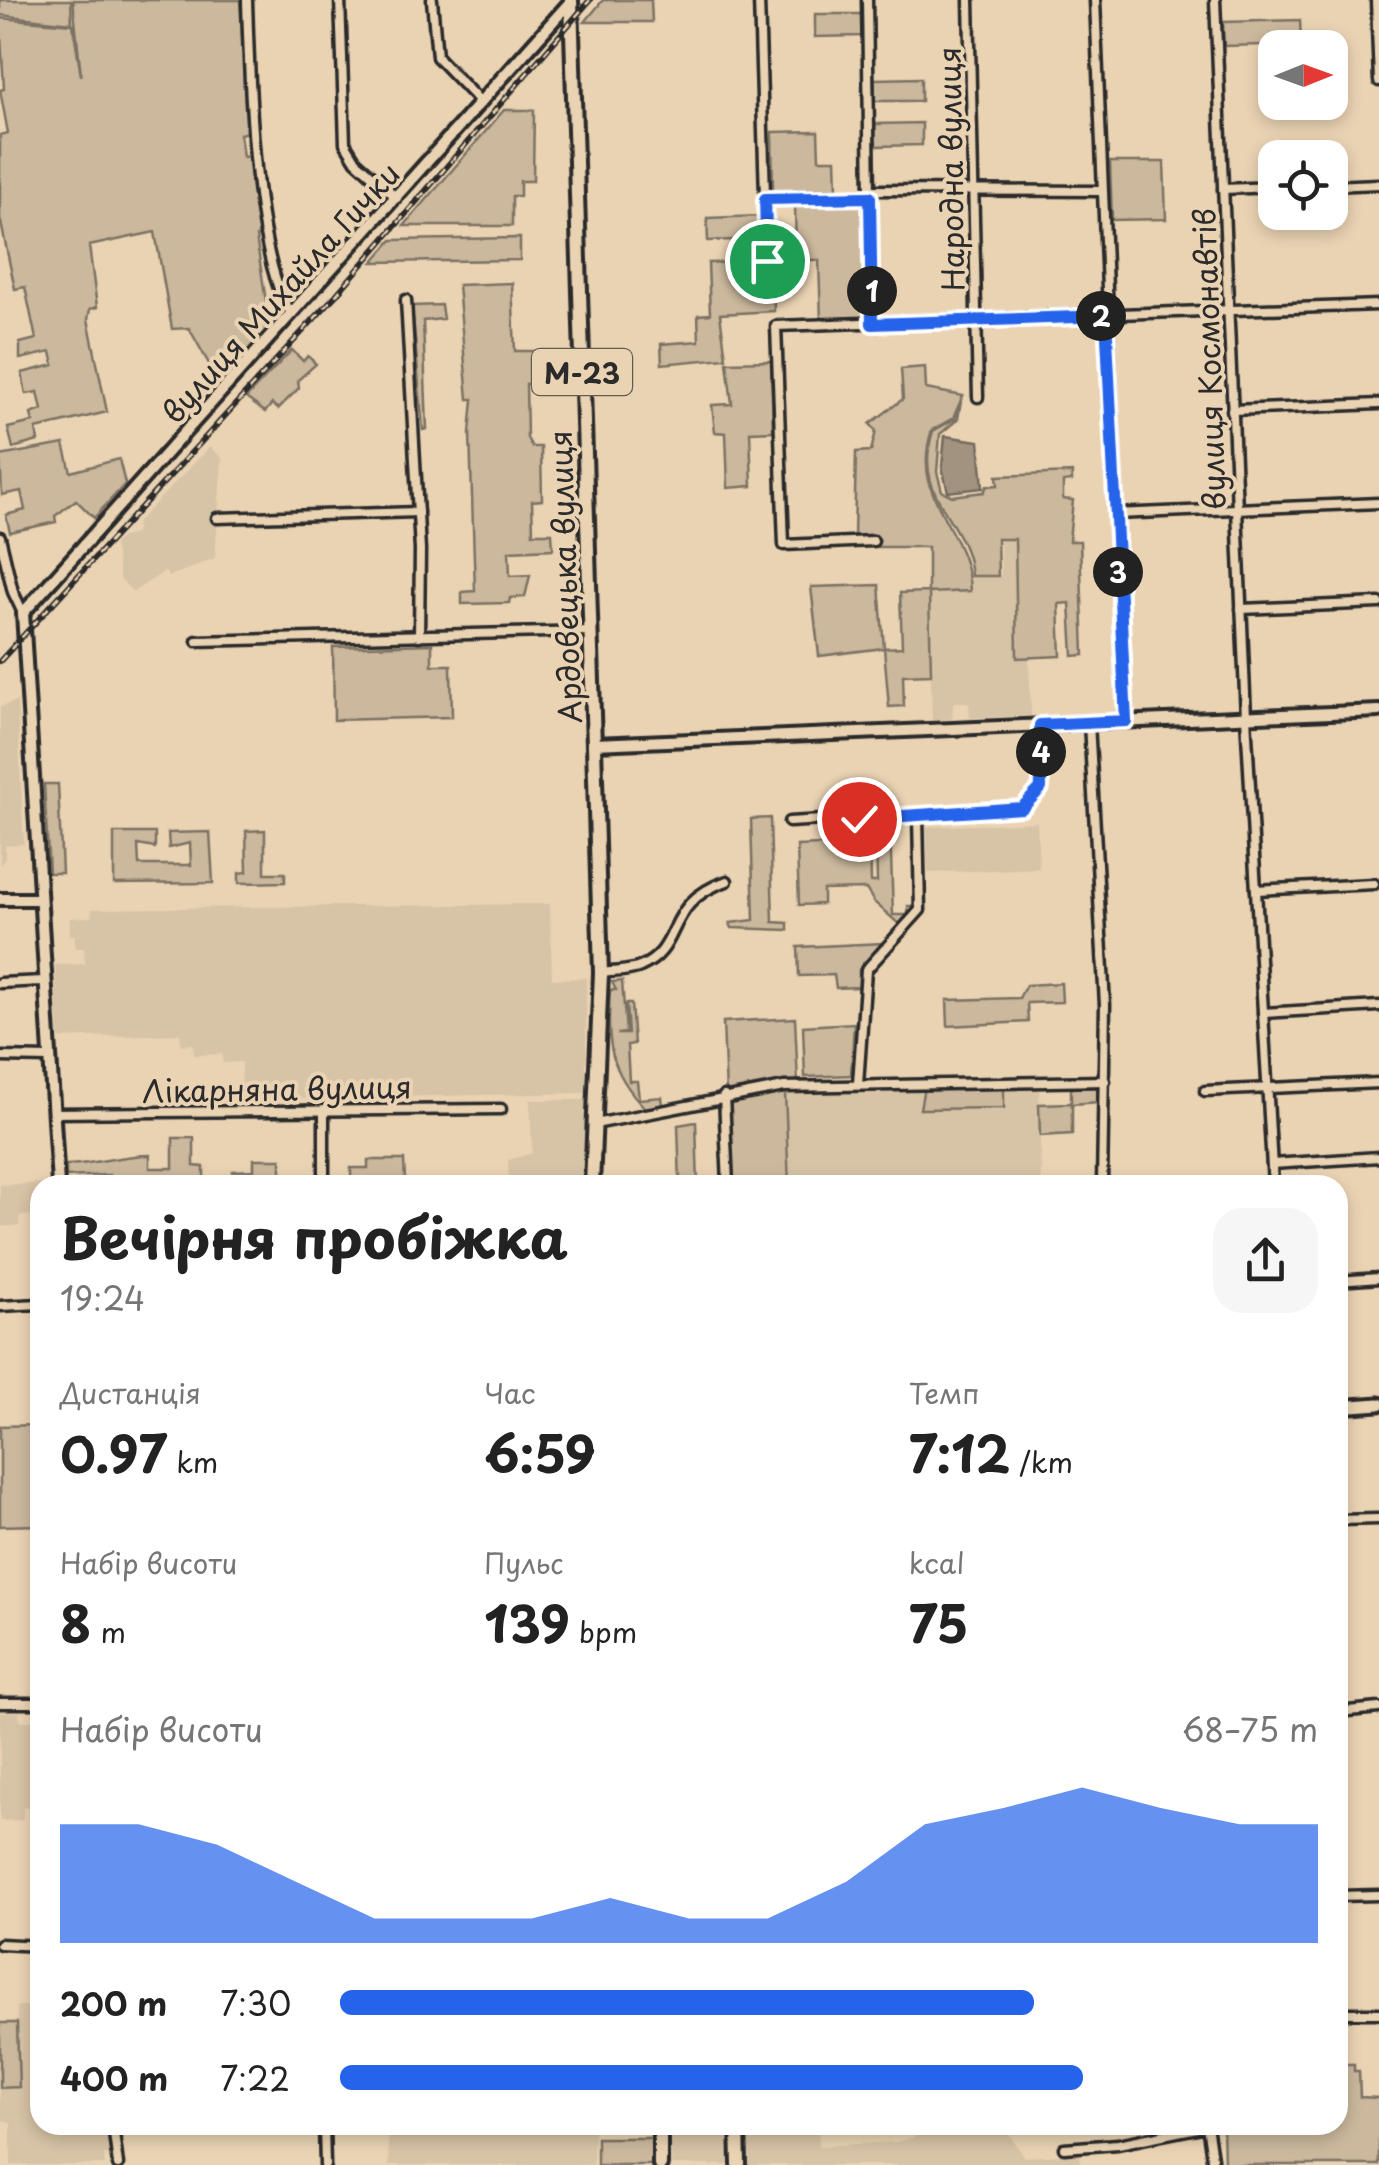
<!DOCTYPE html>
<html lang="uk">
<meta charset="utf-8">
<style>
:root{--surface:#fff;--page:#f6f6f6;--text:#222;--muted:#767676;--accent:#2563eb}
body{margin:0;font-family:"Playpen Sans",sans-serif;background:var(--page);color:var(--text);height:100vh;display:flex;flex-direction:column;font-size:38px;white-space:nowrap}
*{box-sizing:border-box;margin:0}
p{font-size:32px;color:var(--muted)}
.icon{flex:none;width:55px;height:55px;fill:none;stroke:currentColor;stroke-width:2;stroke-linecap:round;stroke-linejoin:round}
.map{position:relative;flex:1;overflow:hidden}
.panel{position:absolute;left:30px;top:1175px;width:1318px;height:960px;display:flex;flex-direction:column;background:var(--surface);border-radius:30px;box-shadow:0 5px 15px #0003}
.panel>*{flex:none}
.needle{width:65px;rotate:89deg}
.fabs{position:absolute;left:1258px;top:30px;display:grid;gap:20px}
.fabs a{display:grid;place-items:center;width:90px;height:90px;border-radius:20px;background:var(--surface);box-shadow:0 5px 15px #0003;font-size:50px}
.pin{position:absolute;display:grid;place-items:center;width:85px;height:85px;color:#fff;margin:-42px;border:5px solid #fff;border-radius:50%;box-shadow:0 2px 10px #0007}
.km{position:absolute;width:50px;height:50px;margin:-25px;border-radius:50%;background:#222;color:#fff;font-size:28px;line-height:50px;text-align:center}
.round{display:grid;place-items:center;flex:none;width:105px;height:105px;border-radius:30px;background:var(--page)}
.headline{display:flex;align-items:center;justify-content:space-between;height:170px;padding:0 30px}
h1{font-size:55px;font-weight:700;line-height:75px}
.stats{display:grid;grid-template-columns:repeat(3,1fr);gap:15px;height:170px;padding:10px 30px}
.stats div{display:grid;align-content:center}
.stats b{font-size:50px;font-weight:700}
.stats small{font-size:28px;font-weight:400}
.stats p{font-size:28px}
.chart{height:280px;padding:20px 30px}
.chart p{display:flex;justify-content:space-between}
.chart svg{width:100%;height:180px;margin-top:10px;fill:var(--accent);opacity:.7}
ul{padding:0 30px;list-style:none;font-size:32px}
li{display:grid;grid-template-columns:160px 120px 1fr;align-items:center;height:75px}
li i{height:25px;border-radius:12px;background:var(--accent)}
.map>svg:first-child{display:block}
</style>
<div class="map">
<svg width="1379" height="2165" viewBox="0 0 1379 2165">
<rect width="100%" height="100%" fill="#ead3b3"/>
<filter id="ink" filterUnits="userSpaceOnUse"><feTurbulence type="fractalNoise" baseFrequency=".01" numOctaves="2"/><feDisplacementMap in="SourceGraphic" scale="20" xChannelSelector="R" yChannelSelector="G"/><feConvolveMatrix kernelMatrix="1 2 1 2 8 2 1 2 1" color-interpolation-filters="sRGB"/></filter>
<g filter="url(#ink)">
<g fill="#d7c3a6">
<path d="M210,447L222,458L215,558L168,577L165,571L133,592L120,579L114,544L121,537L135,534L137,522Z"/>
<path d="M1000,539H1015L1017,658H1029L1031,716L970,718L969,702H953L952,719L932,720L929,592L971,591V576H1001Z"/>
<path d="M17,701L24,844L5,846V858L0,865V707Z"/>
<path d="M1037,822L1039,868L928,873L926,827Z"/>
<path d="M550,904L552,979L586,978V1093L241,1100L242,1062L223,1063L222,1054L194,1055L193,1044L181,1045L180,1034L59,1038L55,965L85,964L84,948H75V935H70V918L91,917L92,909Z"/>
<path d="M1039,1086L1041,1185H790L786,1093Z"/>
<path d="M530,1100H586L585,1185H509L508,1160L532,1153Z"/>
<path d="M46,1183L40,1185V1215L19,1216V1226H0V1185Z"/>
<path d="M0,1712H19L20,1721H40V1807L23,1808V1820L0,1821Z"/>
<path d="M17,2006H40V2125H106L109,2155H104L105,2165H11V2122L0,2120V2088L19,2086Z"/>
<path d="M396,2125H594L593,2165H389L387,2128Z"/>
<path d="M671,2125H727L728,2165H671Z"/>
<path d="M746,2125H818L819,2146L897,2142L915,2137V2125H1003L1024,2157L1080,2154L1081,2165H747Z"/>
</g>
<g fill="#cbb89d" stroke="#7b7264" stroke-width="2.5">
<path d="M0,0H71L72,23L0,15Z"/>
<path d="M73,0H240L248,132L240,134L243,157L250,156L263,235L256,237L270,327L219,382L189,328L172,329L155,232L89,246L97,307L90,309L88,319L107,412L36,429L38,441L13,448L8,428L33,422L31,414L42,410L38,392L26,394L22,373L54,365L51,352L20,359V343L36,339L25,287L15,289L0,218V135L8,133L0,90L4,89L0,18L73,24L81,76Z"/>
<path d="M603,0H651L652,22H585Z"/>
<path d="M815,14H861L862,36L815,37Z"/>
<path d="M1300,20L1301,44L1224,46L1223,22Z"/>
<path d="M921,78V101H875L874,79Z"/>
<path d="M504,110H534L533,181H520V196H512V226H404Z"/>
<path d="M922,123V145L876,146L875,124Z"/>
<path d="M818,131L819,159H836L837,189L773,191L772,132Z"/>
<path d="M1110,162H1164L1166,219L1112,220Z"/>
<path d="M856,201L866,211L868,317L821,321L819,260H796L795,203Z"/>
<path d="M760,216L761,239L708,241L707,218Z"/>
<path d="M520,238V260L373,262L392,240Z"/>
<path d="M773,261L774,311L720,314L726,358L662,364L661,344L699,341L698,315L710,314L708,263Z"/>
<path d="M512,283L515,351H546L547,383L526,384L527,438L532,447H541L542,500L532,501L533,533H552L553,549L509,551L510,576L530,575L525,597L510,598L509,603L462,604V592L475,591L470,433L473,399H468L458,285Z"/>
<path d="M441,305L443,319L423,321L427,429L423,430L412,306Z"/>
<path d="M292,350L303,361L308,356L316,364L298,380L299,388L278,409L272,404L265,412L246,398Z"/>
<path d="M771,361L773,431L750,432L752,486L728,488L726,433L715,432L712,405L732,404L727,362Z"/>
<path d="M925,367L926,389L963,396L953,418L932,430C909,499 968,528 970,591L929,593L931,674L903,675L904,706L889,707L884,648L819,656L811,587L879,585L884,648L902,647L900,593L928,592V547H877L876,535L854,536L856,452L871,451L876,431L870,424L903,399L901,369Z"/>
<path d="M961,401L958,419L940,434L937,472L942,491L952,496L984,492L987,486L998,485L997,476L1072,473V481L1063,482V499L1073,500L1069,541H1080L1084,655L1073,656L1070,603L1059,604L1061,656L1017,658L1015,539H997L998,576H971C968,520 911,499 933,431L955,419Z"/>
<path d="M64,444L71,472L119,459L125,484L94,518L76,500L55,516L56,522L10,532L6,515L25,510L21,491L2,495L0,456Z"/>
<path d="M432,644V665H451L452,717L334,720L333,647Z"/>
<path d="M44,784H58L62,873H49Z"/>
<path d="M770,818L773,922L788,923V930L732,928L730,923L754,920L751,819Z"/>
<path d="M876,826H890L893,915H908V906H917L900,925L874,902L866,889L823,890V904L799,905L797,846L870,843L871,882H877Z"/>
<path d="M265,830V873H285V882L239,883V873L247,872L246,831Z"/>
<path d="M210,832L213,883L114,884V833H155V848L138,845L139,865H191L190,843L169,848L168,833Z"/>
<path d="M886,943L859,970V987L836,988L834,975L799,976L798,947Z"/>
<path d="M622,981L626,1033L617,1034H628L626,1004H631L634,1044L627,1045L629,1081H637L639,1099L662,1097L663,1106L646,1109C608,1070 607,1043 610,990H616L612,982Z"/>
<path d="M1061,983L1062,1002L1027,1003L1028,1022L948,1026L947,1000L1019,998L1026,985Z"/>
<path d="M795,1018L798,1084L726,1094L723,1022Z"/>
<path d="M854,1023L851,1075L805,1077L803,1026Z"/>
<path d="M924,1087H1004V1108L920,1109Z"/>
<path d="M1098,1087L1099,1102L1072,1104V1134L1040,1136L1039,1104L1071,1103V1088Z"/>
<path d="M785,1093L789,1185H733L730,1099Z"/>
<path d="M696,1122L698,1185H680L678,1125Z"/>
<path d="M173,1138H194V1166L204,1167V1185H110L109,1175L66,1177V1165C98,1164 121,1155 150,1155V1168H173Z"/>
<path d="M254,1159H281V1179H291V1185H214V1180L233,1179V1171L254,1170Z"/>
<path d="M368,1160H404L405,1180L364,1185V1180H351V1168H368Z"/>
<path d="M40,1425V1525L0,1526V1426Z"/>
<path d="M0,2023H17L19,2087L0,2088Z"/>
<path d="M1338,2064H1354V2071H1359L1360,2097L1379,2098V2165H1224L1223,2125H1338Z"/>
<rect x="597" y="2138" width="56" height="27"/>
</g>
<path fill="#a1937f" stroke="#72695d" stroke-width="2.5" d="M945,436L979,441L983,488L948,492L942,467Z"/>
<g fill="none" stroke-linecap="round" stroke-linejoin="round">
<defs>
<g id="street">
<path d="M247,0C249,70 253,262 292,314"/>
<path d="M340,0L345,143L356,161L397,198"/>
<path d="M432,0L437,57L481,103"/>
<path d="M759,0L767,261"/>
<path d="M867,0L872,324"/>
<path d="M969,0L978,397"/>
<path d="M1095,0L1125,721"/>
<path d="M1215,0L1246,717L1273,1185"/>
<path d="M1376,0L1379,81"/>
<path d="M1330,186L1379,184"/>
<path d="M1223,189L1275,187"/>
<path d="M870,190L1101,191"/>
<path d="M765,199L871,197"/>
<path d="M406,300L420,550L419,636"/>
<path d="M1232,410L1379,404"/>
<path d="M1115,514L1379,503"/>
<path d="M217,518L418,512"/>
<path d="M0,537L13,592L23,613"/>
<path d="M873,541L784,545L776,326L1379,305"/>
<path d="M1241,609L1379,603"/>
<path d="M197,641L590,631"/>
<path d="M1089,723L1105,1005L1102,1185"/>
<path d="M789,822L1022,808L1041,788L1040,725"/>
<path d="M1256,890L1374,884"/>
<path d="M601,973C613,971 629,972 640,967C685,948 662,903 727,881"/>
<path d="M0,983L44,981"/>
<path d="M1263,1013L1379,1006"/>
<path d="M0,1057L49,1058"/>
<path d="M858,1084L866,970L920,910L918,816"/>
<path d="M1205,1091L1379,1083"/>
<path d="M724,1096L728,1185"/>
<path d="M53,1113L501,1109"/>
<path d="M595,1124L784,1087L1105,1081"/>
<path d="M1272,1164L1379,1157"/>
<path d="M324,1185V1110"/>
<path d="M1338,1281L1379,1278"/>
<path d="M0,1306L40,1304"/>
<path d="M1338,1520L1379,1519"/>
<path d="M0,1703H40"/>
<path d="M1338,1712L1379,1708"/>
<path d="M1338,1896L1379,1895"/>
<path d="M0,1944L40,1946"/>
<path d="M1338,2013H1379"/>
<path d="M113,2125L118,2165"/>
<path d="M324,2125L325,2165"/>
<path d="M1207,2125L1213,2165"/>
<path d="M1064,2148L1118,2144L1207,2126"/>
</g>
<g id="secondary">
<path d="M594,744L1379,711"/>
<path d="M0,899H39"/>
<path d="M58,1185L23,613L571,1"/>
</g>
<path id="primary" d="M1338,1407L1379,1404"/>
<g id="highway">
<path d="M571,0L601,973L592,1185"/>
<path d="M738,2125L739,2165"/>
<path d="M660,2165V2125"/>
</g>
</defs>
<use href="#street" stroke="#2b2b2b" stroke-width="15"/>
<use href="#secondary" stroke="#2b2b2b" stroke-width="18"/>
<use href="#primary" stroke="#2b2b2b" stroke-width="19"/>
<use href="#highway" stroke="#2b2b2b" stroke-width="20"/>
<use href="#street" stroke="#ead3b3" stroke-width="8"/>
<use href="#secondary" stroke="#ead3b3" stroke-width="10"/>
<use href="#primary" stroke="#ead3b3" stroke-width="11"/>
<use href="#highway" stroke="#ead3b3" stroke-width="12"/>
<defs>
<path id="rail" d="M0,661L336,295L590,0"/>
</defs>
<use href="#rail" stroke="#2b2b2b" stroke-width="6"/>
<use href="#rail" stroke="#ead3b3" stroke-width="2.5" stroke-dasharray="8" stroke-linecap="butt"/>
</g>
</g>
<g fill="none" stroke-linecap="round" stroke-linejoin="round" filter="url(#ink)">
<defs>
<path id="route" d="M767,261L765,199L870,197L872,324L1106,316L1126,721L1040,725L1041,788L1022,808L859,819"/>
</defs>
<use href="#route" stroke="#fff" stroke-width="20"/>
<use href="#route" stroke="#2563eb" stroke-width="12"/>
</g>
<g text-anchor="middle" dominant-baseline="central" stroke-width="8" stroke-linejoin="round" paint-order="stroke">
<rect fill="#ead3b3" stroke="#645d54" stroke-width="2.5" x="532" y="349" width="100" height="46" rx="8"/>
<g font-size="28" font-weight="bold" fill="#2b2b2b">
<text x="582" y="372">М-23</text>
</g>
<g font-size="30" fill="#2b2b2b" stroke="#ead3b3">
<text transform="translate(950 169) rotate(-91)">Народна вулиця</text>
<text transform="translate(280 292) rotate(-48)">вулиця Михайла Гички</text>
<text transform="translate(1208 359) rotate(-92)">вулиця Космонавтів</text>
<text transform="translate(564 577) rotate(-92)">Ардовецька вулиця</text>
<text transform="translate(277 1088) rotate(-1)">Лікарняна вулиця</text>
</g>
</g>
</svg>
<div class="fabs">
<a><svg class="needle" viewBox="-14 -14 28 28"><path d="M0-13l5 13h-10z" fill="#e53935"/><path d="M0 13l5-13h-10z" fill="#767676"/></svg></a>
<a><svg class="icon" aria-label="locate" viewBox="0 0 24 24"><circle cx="12" cy="12" r="6"/><path d="M12 2v4M12 18v4M2 12h4M18 12h4"/></svg></a>
</div>
<div class="pin" style="left:767px;top:261px;background:#1e9e55"><svg class="icon" aria-label="arrive" viewBox="0 0 24 24"><path d="M6 21V4h12l-3 4 3 4H6"/></svg></div>
<div class="pin" style="left:859px;top:819px;background:#d93025"><svg class="icon" aria-label="check" viewBox="0 0 24 24"><path d="M5 12l5 5 9-10"/></svg></div>
<b class="km" style="left:872px;top:291px">1</b>
<b class="km" style="left:1101px;top:316px">2</b>
<b class="km" style="left:1118px;top:572px">3</b>
<b class="km" style="left:1041px;top:752px">4</b>
<section class="panel">
<div class="headline"><div><h1>Вечірня пробіжка</h1><p>19:24</p></div><a class="round"><svg class="icon" aria-label="share" viewBox="0 0 24 24"><path d="M12 15V3M7 8l5-5 5 5M5 13v7h14v-7"/></svg></a></div>
<div class="stats">
<div><p>Дистанція</p><b>0.97<small> km</small></b></div>
<div><p>Час</p><b>6:59</b></div>
<div><p>Темп</p><b>7:12<small> /km</small></b></div>
</div>
<div class="stats">
<div><p>Набір висоти</p><b>8<small> m</small></b></div>
<div><p>Пульс</p><b>139<small> bpm</small></b></div>
<div><p>kcal</p><b>75</b></div>
</div>
<div class="chart"><p><span>Набір висоти</span>68–75 m</p>
<svg viewBox="0 0 160 44" preserveAspectRatio="none"><path d="M0 44V15L10 15L20 20L30 29L40 38L50 38L60 38L70 33L80 38L90 38L100 29L110 15L120 11L130 6L140 11L150 15L160 15V44z"/></svg>
</div>
<ul>
<li><b>200 m</b>7:30<i style="width:71%"></i></li>
<li><b>400 m</b>7:22<i style="width:76%"></i></li>
</ul>
</section>
</div>
